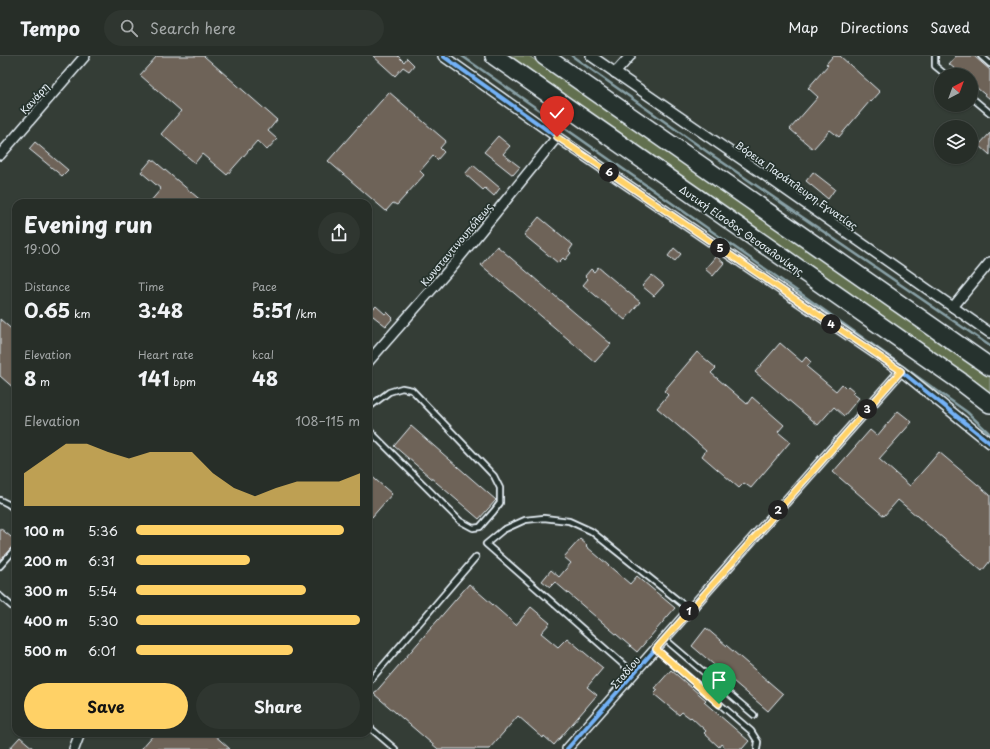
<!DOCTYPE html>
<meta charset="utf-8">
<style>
:root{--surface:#272e28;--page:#2f3630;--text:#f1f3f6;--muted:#a4a8a8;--line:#434a45;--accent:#ffd166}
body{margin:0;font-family:"Playpen Sans",sans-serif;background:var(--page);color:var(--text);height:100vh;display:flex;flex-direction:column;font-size:15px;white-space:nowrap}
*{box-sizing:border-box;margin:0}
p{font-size:13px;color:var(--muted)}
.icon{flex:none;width:22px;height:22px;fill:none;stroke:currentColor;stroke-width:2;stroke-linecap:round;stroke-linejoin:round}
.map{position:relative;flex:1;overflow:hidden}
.panel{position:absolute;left:12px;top:143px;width:360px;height:538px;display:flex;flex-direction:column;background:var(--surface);border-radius:12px;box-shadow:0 1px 3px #0004,0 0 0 1px var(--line)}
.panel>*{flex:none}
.needle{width:26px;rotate:41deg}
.fabs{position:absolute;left:934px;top:12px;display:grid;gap:8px}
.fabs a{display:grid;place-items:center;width:44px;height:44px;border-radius:50%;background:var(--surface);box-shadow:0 1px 3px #0004,0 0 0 1px var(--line);font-size:20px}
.pin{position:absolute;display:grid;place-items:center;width:34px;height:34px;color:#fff;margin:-41px -17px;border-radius:50% 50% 50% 0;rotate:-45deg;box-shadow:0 0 4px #0007}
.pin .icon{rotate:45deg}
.km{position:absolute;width:20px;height:20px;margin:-10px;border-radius:50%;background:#222;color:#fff;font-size:11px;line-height:20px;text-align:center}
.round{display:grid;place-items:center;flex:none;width:42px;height:42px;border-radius:21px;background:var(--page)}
.summary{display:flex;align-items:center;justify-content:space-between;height:68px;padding:0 12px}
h1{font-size:22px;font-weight:700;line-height:30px}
.stats{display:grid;grid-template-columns:repeat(3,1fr);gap:6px;height:68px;padding:4px 12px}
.stats div{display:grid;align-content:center}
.stats b{font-size:20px;font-weight:700}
.stats small{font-size:11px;font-weight:400}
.stats p{font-size:11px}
.chart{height:112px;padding:8px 12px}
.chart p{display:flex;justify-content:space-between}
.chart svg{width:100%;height:72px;margin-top:4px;fill:var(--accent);opacity:.7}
.button{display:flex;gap:8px;margin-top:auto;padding:8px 12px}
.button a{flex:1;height:46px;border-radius:24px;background:var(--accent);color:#111;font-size:16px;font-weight:700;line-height:46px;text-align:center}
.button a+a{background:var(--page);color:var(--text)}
ul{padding:0 12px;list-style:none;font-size:13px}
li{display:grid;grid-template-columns:64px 48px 1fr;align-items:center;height:30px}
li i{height:10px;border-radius:5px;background:var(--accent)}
header{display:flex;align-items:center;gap:24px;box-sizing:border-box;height:56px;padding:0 20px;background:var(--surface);border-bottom:1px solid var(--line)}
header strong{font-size:19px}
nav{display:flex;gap:22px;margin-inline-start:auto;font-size:14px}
.search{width:280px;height:36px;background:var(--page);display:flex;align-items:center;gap:10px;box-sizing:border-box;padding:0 14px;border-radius:22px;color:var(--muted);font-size:15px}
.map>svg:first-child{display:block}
</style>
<header>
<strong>Tempo</strong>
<div class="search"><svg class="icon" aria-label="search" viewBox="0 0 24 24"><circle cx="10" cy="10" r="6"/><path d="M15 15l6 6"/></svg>Search here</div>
<nav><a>Map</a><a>Directions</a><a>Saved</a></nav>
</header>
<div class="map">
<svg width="990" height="693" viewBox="0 0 990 693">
<rect width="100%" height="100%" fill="#343d36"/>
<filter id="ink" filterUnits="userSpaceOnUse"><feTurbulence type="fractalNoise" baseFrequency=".025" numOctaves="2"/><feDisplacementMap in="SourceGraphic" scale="8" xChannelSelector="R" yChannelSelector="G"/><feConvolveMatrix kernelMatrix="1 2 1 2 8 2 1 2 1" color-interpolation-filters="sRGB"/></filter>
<g filter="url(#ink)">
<path fill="#626f50" stroke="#a5b0a4" d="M510,0H529L990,321V338L945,304Z"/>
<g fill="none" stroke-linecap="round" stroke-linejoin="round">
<g stroke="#8aa2a8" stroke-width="2.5">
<path d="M462,0L807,242L967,356L990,378"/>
<path d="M572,0L709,97L990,290"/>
</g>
</g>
<g fill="#6e6358" stroke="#e8f1f8">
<path d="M157,0H204L277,64L268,75L277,83L267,94L257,85L227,119L202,98L195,107L161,78L181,55L140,19Z"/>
<path d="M373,0H398L404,6L407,2L414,9L409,15L403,11L395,20Z"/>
<path d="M833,0H840L880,36L871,46L870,45L839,81L830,74L813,93L790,73L818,41L808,32L828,9L826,8Z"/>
<path d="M956,0H974L990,14V43L971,27V19H962L949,8Z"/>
<path d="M389,36L446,85L440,92L444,96L437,104L433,100L420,115L424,119L397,149L393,147L386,155L328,105Z"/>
<path d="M990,77V99L979,89Z"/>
<path d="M498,80L510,90L503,98L520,111L513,119L484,96Z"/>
<path d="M35,86L68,114L62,120L29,93Z"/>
<path d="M152,103L204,147H149L161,133L141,116Z"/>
<path d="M473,109L500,132L494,140L485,132L483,134L465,118Z"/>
<path d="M813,116L835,133L828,143L806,125Z"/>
<path d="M539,161L573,189L569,195L571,197L565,204L563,202L558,207L524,179Z"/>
<path d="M497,190L611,288L595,306L481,209Z"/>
<path d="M674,192L681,198L675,205L668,200Z"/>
<path d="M716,200L724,207L713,220L705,213Z"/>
<path d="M598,211L640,246L625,264L583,229L588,223L585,220L591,213L594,216Z"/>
<path d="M652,219L664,229L654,240L642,230Z"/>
<path d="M376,250L385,258L387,256L393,262L386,270L369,257Z"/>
<path d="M0,263L16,277V334L0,320Z"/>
<path d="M780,287L802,306L806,301L811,306L807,311L836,335L842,328L846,332L848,330L854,335L852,337L859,342L844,360L834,351L818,369L755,316Z"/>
<path d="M697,296L716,312L711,317L747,348L752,341L784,369L778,376L790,386L751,432L744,427L739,432L702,400L706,394L657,352L668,339L664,335Z"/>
<path d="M898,355L912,366L879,403L910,430L939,396L990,439V505L982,515L898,444L884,460L833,416L870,374L877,380Z"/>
<path d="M411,370L496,444L479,463L394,390Z"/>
<path d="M368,417L392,438L372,461L368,457Z"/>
<path d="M0,472L16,485V488L13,490L0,504Z"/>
<path d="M580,483L587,489L586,490L630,528L637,520L675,552L637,596L555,526L550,531L542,525L551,514L559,521L571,507L564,501Z"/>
<path d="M469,528L516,569L531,551L550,567L541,577L558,591L567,582L603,612L587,631L597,639L554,689L544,680L543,682L518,660L489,693H438L374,638Z"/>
<path d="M706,572L783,638L768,655L692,590Z"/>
<path d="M671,614L706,644L704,646L749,685L742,693H727L721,688L719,691L704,677L706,675L691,661L690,662L682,656L679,659L654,638L658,634L655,632Z"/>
<path d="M155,677H212L230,693H141Z"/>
<path d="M20,681L34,693H9Z"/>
</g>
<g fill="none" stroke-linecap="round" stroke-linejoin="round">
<defs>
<g id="lane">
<path d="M935,0V10L946,19"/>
<path d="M981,0L990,8"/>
<path d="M971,41L990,57"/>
<path d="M368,352L389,336L402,332L412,334L494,420L500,432V447L494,455L480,471L473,472L460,465L368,373"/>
<path d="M0,444L8,448L16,454"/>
<path d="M0,510L16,492"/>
<path d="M0,540L16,554"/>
<path d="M665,583L754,659"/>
<path d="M656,593L751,675L758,686L757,693"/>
<path d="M634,618L486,488L503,474L525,464L544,462L569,465L591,475L690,554"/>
<path d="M368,627L476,501"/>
<path d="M368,670L395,693"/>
</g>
<g id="street">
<path d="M443,0L557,81L901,315L990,387"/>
<path d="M591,0L773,125L990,277"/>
<path d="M615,17L630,0"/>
<path d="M0,99L85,0"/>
<path d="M953,251L990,206"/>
<path d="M368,306L455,207L557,81"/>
<path d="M74,693L80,677"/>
<path d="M567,693L901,315"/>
</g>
<g id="highway">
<path d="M494,0L960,325L990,348"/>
<path d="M544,0L990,311"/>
</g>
</defs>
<use href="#lane" stroke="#e8f1f8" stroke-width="8"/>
<use href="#street" stroke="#e8f1f8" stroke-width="12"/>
<use href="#highway" stroke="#e8f1f8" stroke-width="20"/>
<use href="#lane" stroke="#26332d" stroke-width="4.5"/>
<use href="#street" stroke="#26332d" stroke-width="9"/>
<use href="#highway" stroke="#26332d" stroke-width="17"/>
<defs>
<g id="cycleway">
<path d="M443,0L557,81L901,315L990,387"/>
<path d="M567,693L901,315"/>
</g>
</defs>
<use href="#cycleway" stroke="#26332d" stroke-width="6"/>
<use href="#cycleway" stroke="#73b2f8" stroke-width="4"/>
</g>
</g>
<g fill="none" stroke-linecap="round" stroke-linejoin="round" filter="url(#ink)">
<defs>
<path id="route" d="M557,81L901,315L656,593L719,648"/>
</defs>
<use href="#route" stroke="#fff" stroke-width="8"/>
<use href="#route" stroke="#ffd166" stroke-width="5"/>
</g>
<g text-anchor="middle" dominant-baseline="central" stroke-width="3.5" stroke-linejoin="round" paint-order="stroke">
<g font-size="10" fill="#e8f1f8" stroke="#26332d">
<text transform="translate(34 42) rotate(-49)">Κανάρη</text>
<text transform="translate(797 129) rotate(35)">Βόρεια Παράπλευρη Εγνατίας</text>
<text transform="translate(742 174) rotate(35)">Δυτική Είσοδος Θεσσαλονίκης</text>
<text transform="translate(456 188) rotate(-50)">Κωνσταντινουπόλεως</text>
<text transform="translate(625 616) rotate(-49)">Σταδίου</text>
</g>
</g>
</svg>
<div class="fabs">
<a><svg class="needle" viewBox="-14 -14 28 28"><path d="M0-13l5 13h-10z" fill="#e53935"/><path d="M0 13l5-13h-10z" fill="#a4a8a8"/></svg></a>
<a><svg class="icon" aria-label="layers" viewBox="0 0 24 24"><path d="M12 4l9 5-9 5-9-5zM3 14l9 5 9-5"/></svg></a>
</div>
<div class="pin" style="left:719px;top:648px;background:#1e9e55"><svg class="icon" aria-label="arrive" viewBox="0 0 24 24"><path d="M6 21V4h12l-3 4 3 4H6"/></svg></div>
<div class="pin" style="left:557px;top:81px;background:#d93025"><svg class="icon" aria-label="check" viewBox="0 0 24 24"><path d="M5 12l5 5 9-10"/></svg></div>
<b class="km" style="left:689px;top:555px">1</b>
<b class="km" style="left:778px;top:454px">2</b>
<b class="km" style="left:867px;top:353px">3</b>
<b class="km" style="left:831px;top:268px">4</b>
<b class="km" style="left:720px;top:192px">5</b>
<b class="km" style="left:609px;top:116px">6</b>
<section class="panel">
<div class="summary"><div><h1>Evening run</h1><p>19:00</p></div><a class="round"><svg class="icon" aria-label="share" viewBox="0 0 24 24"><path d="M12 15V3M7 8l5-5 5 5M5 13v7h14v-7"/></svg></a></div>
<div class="stats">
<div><p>Distance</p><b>0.65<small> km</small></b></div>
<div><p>Time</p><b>3:48</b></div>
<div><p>Pace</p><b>5:51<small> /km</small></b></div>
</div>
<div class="stats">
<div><p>Elevation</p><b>8<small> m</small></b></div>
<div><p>Heart rate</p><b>141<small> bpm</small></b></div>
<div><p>kcal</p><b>48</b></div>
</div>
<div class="chart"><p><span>Elevation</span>108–115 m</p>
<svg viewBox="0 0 160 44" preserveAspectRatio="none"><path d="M0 44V24L10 15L20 6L30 6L40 11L50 15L60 11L70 11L80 11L90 24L100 33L110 38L120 33L130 29L140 29L150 29L160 24V44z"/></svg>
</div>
<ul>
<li><b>100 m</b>5:36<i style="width:93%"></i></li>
<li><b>200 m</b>6:31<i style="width:51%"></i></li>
<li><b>300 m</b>5:54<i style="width:76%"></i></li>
<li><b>400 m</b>5:30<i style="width:100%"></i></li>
<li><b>500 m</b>6:01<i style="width:70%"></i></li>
</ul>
<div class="button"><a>Save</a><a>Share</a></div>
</section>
</div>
